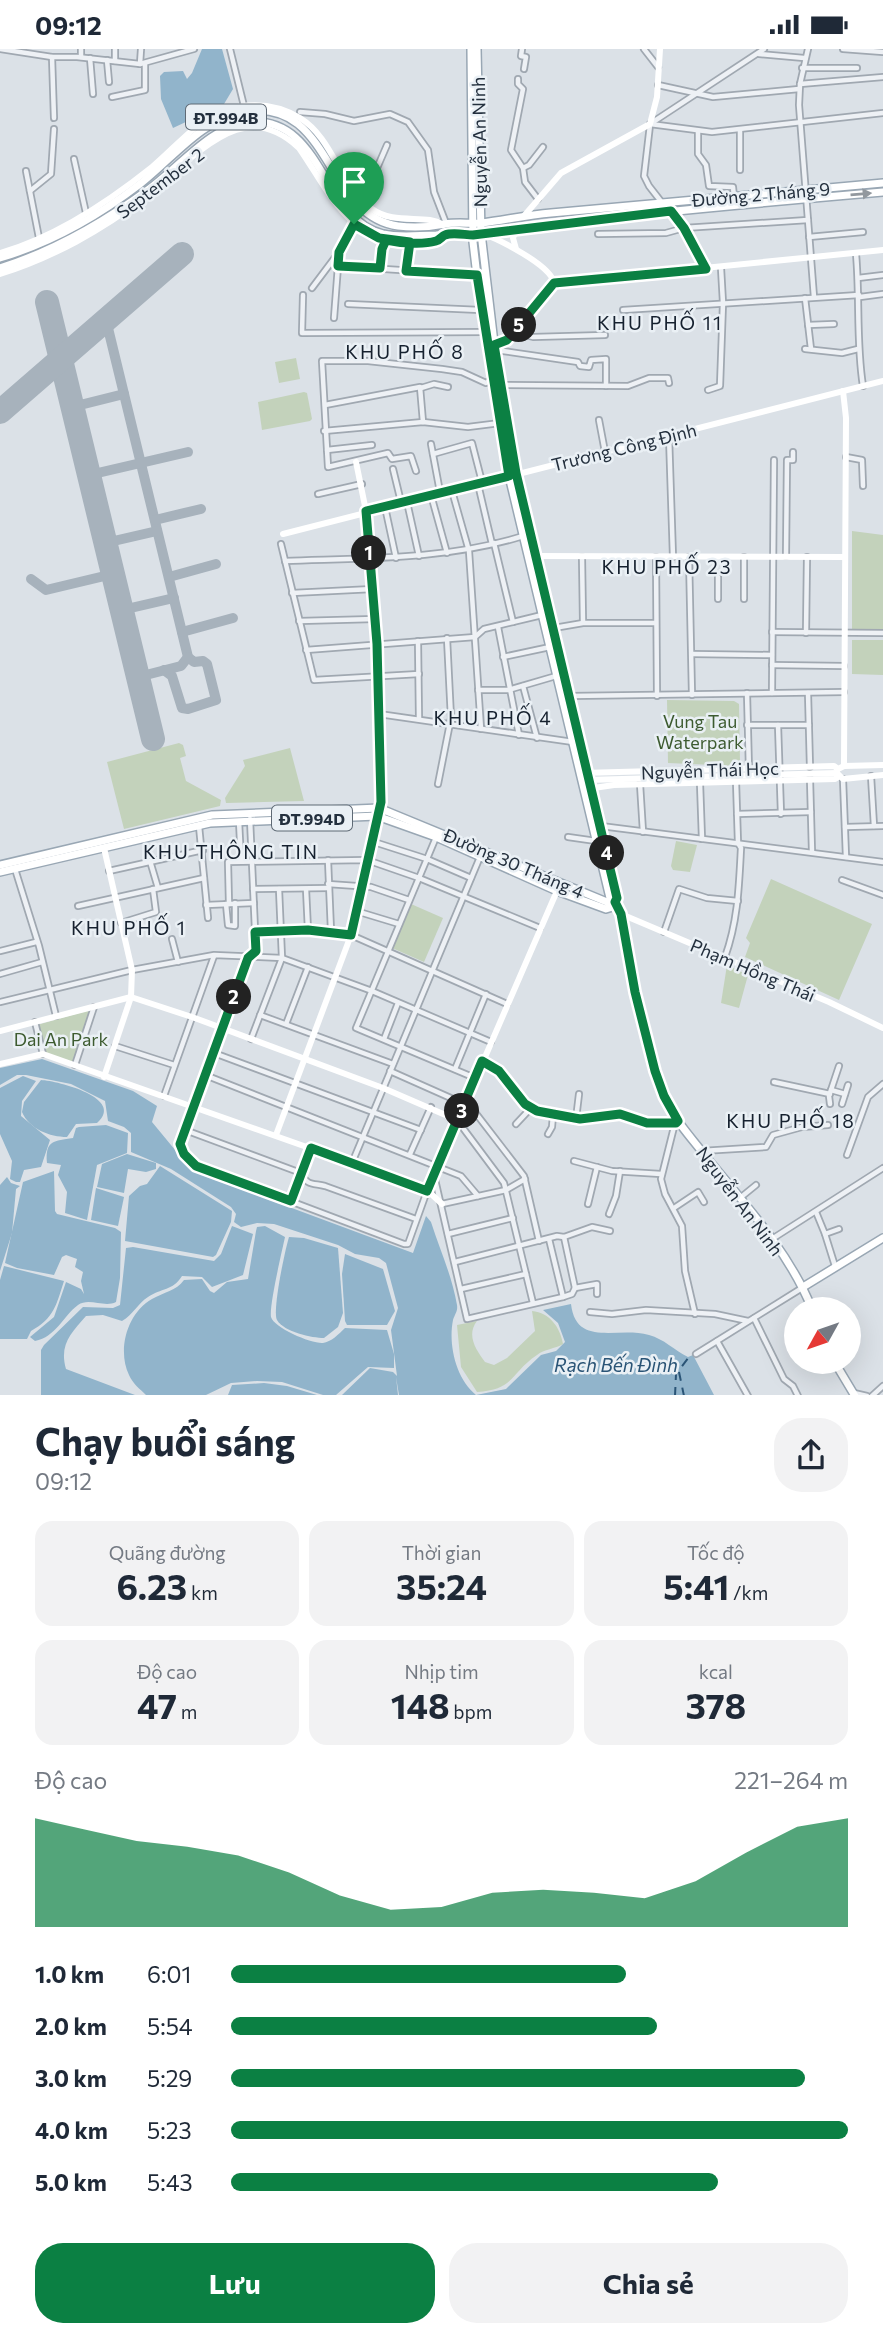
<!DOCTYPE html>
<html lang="vi">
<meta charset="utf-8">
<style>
:root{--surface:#fff;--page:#f2f2f3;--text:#1f2937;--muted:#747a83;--accent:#0b8043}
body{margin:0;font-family:Commissioner,sans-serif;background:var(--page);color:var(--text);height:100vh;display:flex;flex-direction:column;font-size:26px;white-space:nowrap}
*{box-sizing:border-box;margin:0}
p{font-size:23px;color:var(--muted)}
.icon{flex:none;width:38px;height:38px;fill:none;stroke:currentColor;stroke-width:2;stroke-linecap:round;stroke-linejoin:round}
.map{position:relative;height:1346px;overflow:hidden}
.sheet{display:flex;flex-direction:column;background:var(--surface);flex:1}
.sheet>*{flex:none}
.needle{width:46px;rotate:230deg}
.tools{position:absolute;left:784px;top:1248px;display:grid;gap:14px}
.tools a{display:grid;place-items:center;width:77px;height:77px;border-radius:50%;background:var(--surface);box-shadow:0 7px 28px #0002;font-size:35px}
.pin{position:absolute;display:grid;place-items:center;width:60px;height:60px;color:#fff;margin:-72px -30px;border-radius:50% 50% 50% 0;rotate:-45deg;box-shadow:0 0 7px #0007}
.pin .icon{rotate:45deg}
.km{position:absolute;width:35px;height:35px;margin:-18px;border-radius:50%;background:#222;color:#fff;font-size:19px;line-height:35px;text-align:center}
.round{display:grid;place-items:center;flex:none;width:74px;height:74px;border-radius:28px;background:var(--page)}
.head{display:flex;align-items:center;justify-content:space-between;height:119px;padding:0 35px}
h1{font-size:38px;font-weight:700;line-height:52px}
.metrics{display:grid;grid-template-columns:repeat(3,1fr);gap:10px;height:119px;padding:7px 35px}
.metrics div{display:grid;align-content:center;border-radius:18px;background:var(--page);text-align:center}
.metrics b{font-size:35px;font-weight:700}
.metrics small{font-size:19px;font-weight:400}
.metrics p{font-size:19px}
.chart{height:196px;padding:14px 35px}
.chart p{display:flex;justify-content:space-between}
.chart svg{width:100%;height:126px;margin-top:7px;fill:var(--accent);opacity:.7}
.action{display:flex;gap:14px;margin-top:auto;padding:14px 35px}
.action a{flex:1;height:80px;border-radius:28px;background:var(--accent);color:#fff;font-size:28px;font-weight:700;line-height:80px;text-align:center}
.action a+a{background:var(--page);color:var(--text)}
ul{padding:0 35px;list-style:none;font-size:23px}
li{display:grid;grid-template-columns:112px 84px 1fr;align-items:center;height:52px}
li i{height:18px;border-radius:9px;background:var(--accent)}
.status{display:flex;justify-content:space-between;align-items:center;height:49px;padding:0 35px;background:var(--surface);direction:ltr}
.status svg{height:19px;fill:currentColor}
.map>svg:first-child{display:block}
</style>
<div class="status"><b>09:12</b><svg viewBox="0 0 49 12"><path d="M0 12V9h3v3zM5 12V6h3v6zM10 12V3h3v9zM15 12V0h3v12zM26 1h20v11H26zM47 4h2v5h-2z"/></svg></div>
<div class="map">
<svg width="883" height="1347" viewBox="0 0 883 1347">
<rect width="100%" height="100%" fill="#dbe1e7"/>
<g fill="#c3d2bb">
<path d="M296,309L300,330L279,334L275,313Z"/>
<path d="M304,343L307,344L312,370L310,372L262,381L258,353Z"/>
<path d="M852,482L883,486V582H852Z"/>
<path d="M852,591H883V626L852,625Z"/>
<path d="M667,651L734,652L739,655L740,714L737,717L668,714Z"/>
<path d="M179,694L183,696L186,707L180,709L186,732L221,751L220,757L124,780L107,713Z"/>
<path d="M290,699L304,752L226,754L225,749L245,717L243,711Z"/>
<path d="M676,792L697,796L690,823L673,821L671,817Z"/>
<path d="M771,830L872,875L839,951L745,908L750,894L746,889Z"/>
<path d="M411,855L443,869L424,913L392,899Z"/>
<path d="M727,916L748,926L739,959L721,954Z"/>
<path d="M90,961L73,1014L44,1004L37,976Z"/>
<path d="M532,1262C550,1264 560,1278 563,1295C555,1300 544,1300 537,1306C510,1324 515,1341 477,1343L461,1318L457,1276L477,1272C466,1286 476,1301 485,1313L494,1316L507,1309L535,1282Z"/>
</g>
<g fill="#91b4cb">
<path d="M202,0H222L233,40L224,55L173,79L161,50L160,27L164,23L183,22L187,30L192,24Z"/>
<path d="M42,1010L133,1042L157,1057L152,1073L185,1113L200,1125L413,1204L426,1167L431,1173C440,1201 452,1227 457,1256C458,1262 455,1265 453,1271C448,1296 456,1330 476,1346L506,1340L541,1306L556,1302L565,1293L558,1274L543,1261L571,1255C576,1299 618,1277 649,1286C664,1290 674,1301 688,1308L693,1306L714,1346H399L396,1328L398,1346H342L370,1319L393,1323L397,1327L391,1281L398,1259L386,1214L379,1209L355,1205L338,1196L274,1175L257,1174L241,1178L234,1173L236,1165L231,1158L171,1120L131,1103V1084L124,1078L108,1072L105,1052L71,1035L26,1026H17L0,1036V1019Z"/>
<path d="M23,1027L36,1032L22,1052L21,1067L50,1091L41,1118L24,1121L20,1133H16L10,1130L12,1112L0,1085V1039Z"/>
<path d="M41,1031C58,1032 126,1049 97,1074L76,1075L67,1088C50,1088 29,1080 22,1063L24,1053Z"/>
<path d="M106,1076L128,1084L127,1104L97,1116L87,1171L65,1164L67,1143L58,1126L61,1116L47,1114C45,1091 54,1092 73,1089L76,1079L79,1078Z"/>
<path d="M127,1105L156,1114V1120L146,1123L128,1120L124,1144L97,1138L102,1115Z"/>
<path d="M160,1117L232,1162L231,1173L216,1206L213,1208L125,1192L129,1147L140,1137L147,1135Z"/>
<path d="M54,1122L55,1162L57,1165L115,1179L121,1183L120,1229L116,1253C104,1259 89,1248 78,1256C63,1267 56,1288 35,1292L30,1288L54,1268L66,1233L81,1240L84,1245L81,1232L83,1223L75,1218L77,1210L66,1206L62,1208L54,1226L17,1219L5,1214L23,1133Z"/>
<path d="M7,1128L11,1134L20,1137L16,1140L12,1184L0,1222V1136Z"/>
<path d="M96,1139L124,1148L118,1177L91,1171Z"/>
<path d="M232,1177L253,1185L243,1226L212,1238L202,1228L182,1227C173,1242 161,1239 148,1248C138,1254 133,1266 122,1272L103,1266L86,1267C71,1284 59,1296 66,1320L135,1346H41V1301L44,1296L83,1258L113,1259L120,1256L126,1199L133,1198L214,1212L221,1205Z"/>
<path d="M265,1177L285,1188C282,1202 269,1257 271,1268C274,1279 312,1295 323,1294C331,1293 339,1285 345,1279L387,1281L394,1305V1319L368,1318L336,1346H323L282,1333L257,1332L231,1334L206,1346H146C140,1340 133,1335 129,1326C117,1301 127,1264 152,1250C164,1243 176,1242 184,1231L202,1230L210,1242L214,1244L227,1233L248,1230L256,1182L257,1178Z"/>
<path d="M289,1188L304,1189L338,1199L343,1264L338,1278L324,1289C312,1289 284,1283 277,1271C272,1262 285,1201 289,1188Z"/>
<path d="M345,1205L383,1220L395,1262L387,1276H347L345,1272L342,1225Z"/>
<path d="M4,1217L64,1232C56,1257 54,1269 31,1282L27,1290H0V1231Z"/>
<path d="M264,1334L287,1337L317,1346H228L232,1336Z"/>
</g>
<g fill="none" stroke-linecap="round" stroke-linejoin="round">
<g stroke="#2a5476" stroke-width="2" stroke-dasharray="9 7" stroke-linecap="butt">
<path d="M679,1323L684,1347"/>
<path d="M675,1347L676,1325L689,1308"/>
</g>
<g stroke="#a7b2bc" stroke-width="10">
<path d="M106,271L188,608L194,613L203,612L207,615L216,651L188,660L182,659L172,627L164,621"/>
<path d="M72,358L124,345"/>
<path d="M89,426L188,403"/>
<path d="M155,471L201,460"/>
<path d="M105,494L157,482"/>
<path d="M169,528L216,515"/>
<path d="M31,530L46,541L113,525"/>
<path d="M122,561L174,549"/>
<path d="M182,583L233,569"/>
<path d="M138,628L181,617L188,608"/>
</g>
<g stroke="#a7b2bc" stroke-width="24">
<path d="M47,253L153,690"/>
<path d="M0,363L182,205"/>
</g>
<defs>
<g id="street">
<path d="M0,0L52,8H77L140,15L194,0"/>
<path d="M115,0V12"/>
<path d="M230,0L244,57"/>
<path d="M522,0L521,7L526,8L524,20"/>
<path d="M644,0L658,18"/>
<path d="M808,0L800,35L799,56L814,248"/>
<path d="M843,0L883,3"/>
<path d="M759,5L804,9"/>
<path d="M52,8L54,69"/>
<path d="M81,8V0"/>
<path d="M90,9L93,45"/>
<path d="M107,11L109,33"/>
<path d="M140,15L141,0"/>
<path d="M802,19H857"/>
<path d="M518,30V35L523,40L511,101L523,119L525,133L538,150"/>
<path d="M800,35L883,28"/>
<path d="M658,36L713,48L799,40"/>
<path d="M112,48L145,41V15"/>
<path d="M300,63L325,65L354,72L390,65L408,73L428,101L434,143L446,174"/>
<path d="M650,75L712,83L883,64"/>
<path d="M650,75L764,0"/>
<path d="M650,76L644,127L649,137L663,155"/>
<path d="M740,81V121"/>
<path d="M698,82V105L706,116L709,137L733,138L734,148"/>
<path d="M74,110L86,164"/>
<path d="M523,119L529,116L543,98"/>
<path d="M26,122L39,189"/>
<path d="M30,142L51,125L54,80"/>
<path d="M359,147L374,126L387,96"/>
<path d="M672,163L706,220"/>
<path d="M598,185L666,184L684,179L808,171"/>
<path d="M809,188L863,183"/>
<path d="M856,205C860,249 856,294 863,337"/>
<path d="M338,217L477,226"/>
<path d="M381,219L382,200L386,191"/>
<path d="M406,222L410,193"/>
<path d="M858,229L883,226"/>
<path d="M312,239L339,203L354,175"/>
<path d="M303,246L302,284L486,283"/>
<path d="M860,248L883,245"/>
<path d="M805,249L811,300"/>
<path d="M348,255L480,261"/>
<path d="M623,261L859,246"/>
<path d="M334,269L339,204"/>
<path d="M808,276L834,275"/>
<path d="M514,283L533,288L605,286"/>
<path d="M495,296L503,302L578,313L580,317L589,318L591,311L606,310V337"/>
<path d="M805,300L842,304L858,300"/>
<path d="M499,336L628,337L649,329H668L669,334"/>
<path d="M421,339L434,335L448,338"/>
<path d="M708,341L720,337L723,254L721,219"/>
<path d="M325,356L420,338L423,373"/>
<path d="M599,371L605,403"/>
<path d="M324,382L423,373L468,378L500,374"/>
<path d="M669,387L673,508"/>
<path d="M431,395L440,443"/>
<path d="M327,401L372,396"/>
<path d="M433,405L472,394L482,433"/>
<path d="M846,408L862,411L863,437"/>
<path d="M393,420L401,453"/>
<path d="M416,422L411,407L392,410L388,404L328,418L322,312H368L442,320L462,323L486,334L493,329"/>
<path d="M478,435L492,495"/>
<path d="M452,442L469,502L481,680"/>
<path d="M318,445L362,435"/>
<path d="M431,446L447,504"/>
<path d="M407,453L419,507"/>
<path d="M385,458L396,509"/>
<path d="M494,494L513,573"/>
<path d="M281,495L314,631L419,625"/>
<path d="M786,507L787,411H793V403"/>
<path d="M582,508L583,573"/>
<path d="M656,508L657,647"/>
<path d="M689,508L692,646"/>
<path d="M744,508V550"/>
<path d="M285,512C365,509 446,511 523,487"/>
<path d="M718,528V550"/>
<path d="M292,544L373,540"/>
<path d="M299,572L375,570"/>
<path d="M498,578L519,686"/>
<path d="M554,579L583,574H655"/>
<path d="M772,583L883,584"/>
<path d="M806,584L807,508"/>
<path d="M418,592L419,670"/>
<path d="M306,601L475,588L484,580L542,566"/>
<path d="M692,605L772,606"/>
<path d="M503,608L550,598"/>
<path d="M772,616L844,617"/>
<path d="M523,637L537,689"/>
<path d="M478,641H508L556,627"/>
<path d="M747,644L749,721"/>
<path d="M772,644L774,411"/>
<path d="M808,644L810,718"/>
<path d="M570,647L844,643"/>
<path d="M379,665L573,693"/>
<path d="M747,676H809"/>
<path d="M778,676L781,765"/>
<path d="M871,727L874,777"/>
<path d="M810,730L812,803"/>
<path d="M843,730L846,808"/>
<path d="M700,734L702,790"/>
<path d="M438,735L451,669L447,589"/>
<path d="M640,735L643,783"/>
<path d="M737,765L811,763"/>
<path d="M250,770L256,903L249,909L180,1095C183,1106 190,1113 200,1118L404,1195H408L427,1142"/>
<path d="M239,772L241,812"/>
<path d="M199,777L208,869"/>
<path d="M601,777L883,813"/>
<path d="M845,778L883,777"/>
<path d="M437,786L356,979L475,1029"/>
<path d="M568,788L596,792"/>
<path d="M371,792L427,810L471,829"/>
<path d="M328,811L331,882"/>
<path d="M150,812L158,839"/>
<path d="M15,820L39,897L56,967"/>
<path d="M109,822L203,801"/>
<path d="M842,831L883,846"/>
<path d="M328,835L371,838L409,851"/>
<path d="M253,840L329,839"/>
<path d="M306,840L308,881"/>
<path d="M226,855L228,876L235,877V854"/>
<path d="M229,855L228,813L367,811L419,829L540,879"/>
<path d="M206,856L254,854"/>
<path d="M78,857L204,829"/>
<path d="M356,862L399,875"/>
<path d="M121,874L156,863L153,840"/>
<path d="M255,883L308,881L351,886L507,955"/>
<path d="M664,883L679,840L707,849L738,852"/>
<path d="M172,890L178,913"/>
<path d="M0,902L36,893"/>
<path d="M725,908C738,872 739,837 741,799L738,794L736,732"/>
<path d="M0,925L42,913"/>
<path d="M0,953L132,921L214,906L282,909L372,942L491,993"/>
<path d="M260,966L393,1015"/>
<path d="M35,973L43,1005"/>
<path d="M286,975L308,918"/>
<path d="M251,990L282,909L279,840"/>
<path d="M384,990L398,954"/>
<path d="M115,997L174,1016"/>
<path d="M214,1004L421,1081"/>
<path d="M482,1012L499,1022L525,1055L537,1062L580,1070L620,1065L647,1074H675L678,1072"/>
<path d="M75,1016L94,958"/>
<path d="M455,1020L486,945"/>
<path d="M390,1022L471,1058L524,1127L539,1192"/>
<path d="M205,1026L461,1127L478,1147"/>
<path d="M774,1033L830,1045"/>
<path d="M831,1041L845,1045"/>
<path d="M164,1047L214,907"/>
<path d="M830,1055L829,1047L839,1017"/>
<path d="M842,1055L848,1036"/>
<path d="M576,1070L579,1045"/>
<path d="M457,1071L504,1134L533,1254"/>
<path d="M675,1074L661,1130L665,1145L682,1177L685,1222L695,1265"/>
<path d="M516,1075L531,1059"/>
<path d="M185,1081L301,1124C307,1137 313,1134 325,1137L416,1170"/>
<path d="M548,1085L552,1078L553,1066"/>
<path d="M702,1102L766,1098L773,1086L802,1078L828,1076"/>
<path d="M410,1105L431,1058"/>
<path d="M847,1106L868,1048L883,1035"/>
<path d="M574,1112L612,1122L661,1125"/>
<path d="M352,1114L480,808"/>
<path d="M434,1126L467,1270L563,1248L572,1245L575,1239"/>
<path d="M740,1149L756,1136"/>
<path d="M291,1151L311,1099"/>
<path d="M442,1155L506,1141L525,1130"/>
<path d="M588,1155L597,1118"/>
<path d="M674,1159L698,1143L704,1153"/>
<path d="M816,1163L825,1185L839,1180"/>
<path d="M609,1165L616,1147L620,1122"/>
<path d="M448,1185L513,1169"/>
<path d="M825,1185L835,1217"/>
<path d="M564,1188L575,1239"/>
<path d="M549,1190L563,1248"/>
<path d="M772,1190L883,1119"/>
<path d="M455,1213L557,1187L564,1188L592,1178L610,1182"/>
<path d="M575,1239L597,1235V1245"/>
<path d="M461,1240L526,1225"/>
<path d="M590,1263L612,1265L646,1261L715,1265L748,1272"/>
<path d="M754,1269L784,1330L793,1337L798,1347"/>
<path d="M717,1292L748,1347"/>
<path d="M696,1305L802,1239"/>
<path d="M854,1344L867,1347"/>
<path d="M872,1347L883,1337"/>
</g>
<g id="primary">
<path d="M471,0L473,193L481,261L509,427L610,849C629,869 628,908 634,935C641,971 649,1013 664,1047C673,1069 689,1086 703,1104C742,1152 789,1202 812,1260"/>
<path d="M477,0L481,184L499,336L516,424L617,849L615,853"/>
<path d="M0,209C51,194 97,168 140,135C171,111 202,70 243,63C332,46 324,167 398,177C414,179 430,178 445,175C457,173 470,175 482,174C505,171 528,166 551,164C661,154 772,144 883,134"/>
<path d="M0,219C53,202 104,173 149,140C177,120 213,76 248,73C324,67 320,169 383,185C401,189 419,186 436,186C482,184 527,178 573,173C676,161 779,152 883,143"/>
<path d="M0,816L212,766L379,759L607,853L610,857"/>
<path d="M0,823L210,774L377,767L436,788L557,842L606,860L616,857"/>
<path d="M803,1238L883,1189"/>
<path d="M834,1312L855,1347"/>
</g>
</defs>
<use href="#street" stroke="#a0a8b1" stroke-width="8"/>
<use href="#primary" stroke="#99a7b4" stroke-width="10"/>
<use href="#street" stroke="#eef1f5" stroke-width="4.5"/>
<g stroke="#fff" stroke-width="6">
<path d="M524,167L561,124L650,75L657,48L660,0"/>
<path d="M481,184C498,190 551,216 554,234L507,291L490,296"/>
<path d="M516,200L513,189L517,179"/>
<path d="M0,204C56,188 107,154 152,118C174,100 196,72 223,62C249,53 276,55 300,69C334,90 340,138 372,160C395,177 427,164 443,176"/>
<path d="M0,225C51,209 103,181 146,147C171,127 206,91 236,81C260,73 282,83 299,99C331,145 349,196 414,193C425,193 436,194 444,186"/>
<path d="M554,234L883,201"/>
<path d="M843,342L846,369L844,717"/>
<path d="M283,485L883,332"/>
<path d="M536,507L844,508"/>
<path d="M582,724L834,717L838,720L844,717L883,716"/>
<path d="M837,724L843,730L883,726"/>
<path d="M587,731L837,724"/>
<path d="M587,740L614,736L835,730L838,728"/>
<path d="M621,865L829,953L883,979"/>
<path d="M0,982L131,948L192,968L383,1039L457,1071"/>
<path d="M0,1015L43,1005L352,1114L429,1143L442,1155"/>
<path d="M104,1028L131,948L132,921L104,799"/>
<path d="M276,1086L351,886L381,753L377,595L366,462L356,413"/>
<path d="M427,1142L560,835"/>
</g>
<use href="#primary" stroke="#fff" stroke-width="7"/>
</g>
<defs><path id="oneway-solid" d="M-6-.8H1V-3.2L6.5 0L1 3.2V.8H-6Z" transform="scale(1.75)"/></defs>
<use fill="#92989e" href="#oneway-solid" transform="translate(861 145) rotate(-5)"/>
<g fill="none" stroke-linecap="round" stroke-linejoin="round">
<defs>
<path id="route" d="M354,175L379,189L410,193L406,222L477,226L509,427L366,462L377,595L381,753L351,886L308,881L255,883L256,902L248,909L180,1095L184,1105L196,1117L291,1152L311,1099L427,1142L482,1012L499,1022L525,1055L537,1062L580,1070L620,1065L647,1074H676L678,1072L664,1047L655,1022L635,943L621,865L615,853L617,849L516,424L494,296L507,291L554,234L706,220L684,179L671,162L473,186C465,186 453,183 445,186C442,187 440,191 436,192C422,196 400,194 386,191L382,200L380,219L338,217L339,203L354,175"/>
</defs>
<use href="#route" stroke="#fff" stroke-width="14"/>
<use href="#route" stroke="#0b8043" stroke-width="9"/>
</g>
<g text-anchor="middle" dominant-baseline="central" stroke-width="5" stroke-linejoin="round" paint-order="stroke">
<g fill="#eaf0f5" stroke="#5f6a75" stroke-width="2">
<rect x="186" y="55.5" width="80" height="25" rx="5"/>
<rect x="272" y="756.5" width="80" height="25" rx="5"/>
</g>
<g font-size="16" font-weight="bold" fill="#24303e">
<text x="226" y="68">ĐT.994B</text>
<text x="312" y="769">ĐT.994D</text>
</g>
<g font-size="18" fill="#24303e" stroke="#eaf0f5">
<text transform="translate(479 93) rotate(-91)">Nguyễn An Ninh</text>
<text transform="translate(160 134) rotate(-37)">September 2</text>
<text transform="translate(761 145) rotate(-5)">Đường 2 Tháng 9</text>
<text transform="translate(624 398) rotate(-14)">Trương Công Định</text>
<text transform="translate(710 721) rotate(-2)">Nguyễn Thái Học</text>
<text transform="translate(514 814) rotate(23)">Đường 30 Tháng 4</text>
<text transform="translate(753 921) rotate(23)">Phạm Hồng Thái</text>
<text transform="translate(740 1152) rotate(53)">Nguyễn An Ninh</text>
</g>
<g font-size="18" fill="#3d5b30" stroke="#eaf0f5">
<text x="700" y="672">Vung Tau<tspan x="700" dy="21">Waterpark</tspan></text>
<text x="61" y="990">Dai An Park</text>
</g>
<g font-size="19" letter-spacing="2" fill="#16212f" stroke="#eaf0f5">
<text x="660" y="273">KHU PHỐ 11</text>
<text x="405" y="302">KHU PHỐ 8</text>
<text x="667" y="517">KHU PHỐ 23</text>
<text x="493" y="668">KHU PHỐ 4</text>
<text x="231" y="802">KHU THÔNG TIN</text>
<text x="129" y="878">KHU PHỐ 1</text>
<text x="791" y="1071">KHU PHỐ 18</text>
</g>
<g font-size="19" font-style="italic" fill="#2a5476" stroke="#eaf0f5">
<text x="616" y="1315">Rạch Bến Đình</text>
</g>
</g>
</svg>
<div class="tools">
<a><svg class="needle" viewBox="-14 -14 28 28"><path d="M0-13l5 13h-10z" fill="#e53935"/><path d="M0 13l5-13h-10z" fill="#747a83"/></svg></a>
</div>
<div class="pin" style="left:354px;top:175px;background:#1e9e55"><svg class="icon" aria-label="arrive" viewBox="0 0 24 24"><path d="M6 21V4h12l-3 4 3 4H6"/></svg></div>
<b class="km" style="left:369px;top:504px">1</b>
<b class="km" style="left:234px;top:948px">2</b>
<b class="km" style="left:462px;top:1062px">3</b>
<b class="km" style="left:607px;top:804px">4</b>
<b class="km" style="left:519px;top:276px">5</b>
</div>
<section class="sheet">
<div class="head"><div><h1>Chạy buổi sáng</h1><p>09:12</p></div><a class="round"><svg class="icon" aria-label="share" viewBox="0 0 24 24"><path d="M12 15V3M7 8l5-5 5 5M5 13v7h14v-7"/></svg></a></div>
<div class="metrics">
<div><p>Quãng đường</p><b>6.23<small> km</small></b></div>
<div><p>Thời gian</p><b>35:24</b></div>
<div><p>Tốc độ</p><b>5:41<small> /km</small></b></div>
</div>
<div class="metrics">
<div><p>Độ cao</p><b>47<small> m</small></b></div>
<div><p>Nhịp tim</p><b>148<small> bpm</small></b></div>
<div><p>kcal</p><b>378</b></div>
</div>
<div class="chart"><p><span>Độ cao</span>221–264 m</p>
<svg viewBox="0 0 160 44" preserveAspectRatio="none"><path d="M0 44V6L10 10L20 14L30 16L40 19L50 25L60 33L70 38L80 37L90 32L100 31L110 32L120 34L130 28L140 18L150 9L160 6V44z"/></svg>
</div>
<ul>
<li><b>1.0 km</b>6:01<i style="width:64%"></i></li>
<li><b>2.0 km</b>5:54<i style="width:69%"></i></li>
<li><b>3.0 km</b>5:29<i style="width:93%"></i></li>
<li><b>4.0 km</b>5:23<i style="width:100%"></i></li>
<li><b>5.0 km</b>5:43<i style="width:79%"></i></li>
</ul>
<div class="action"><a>Lưu</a><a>Chia sẻ</a></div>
</section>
